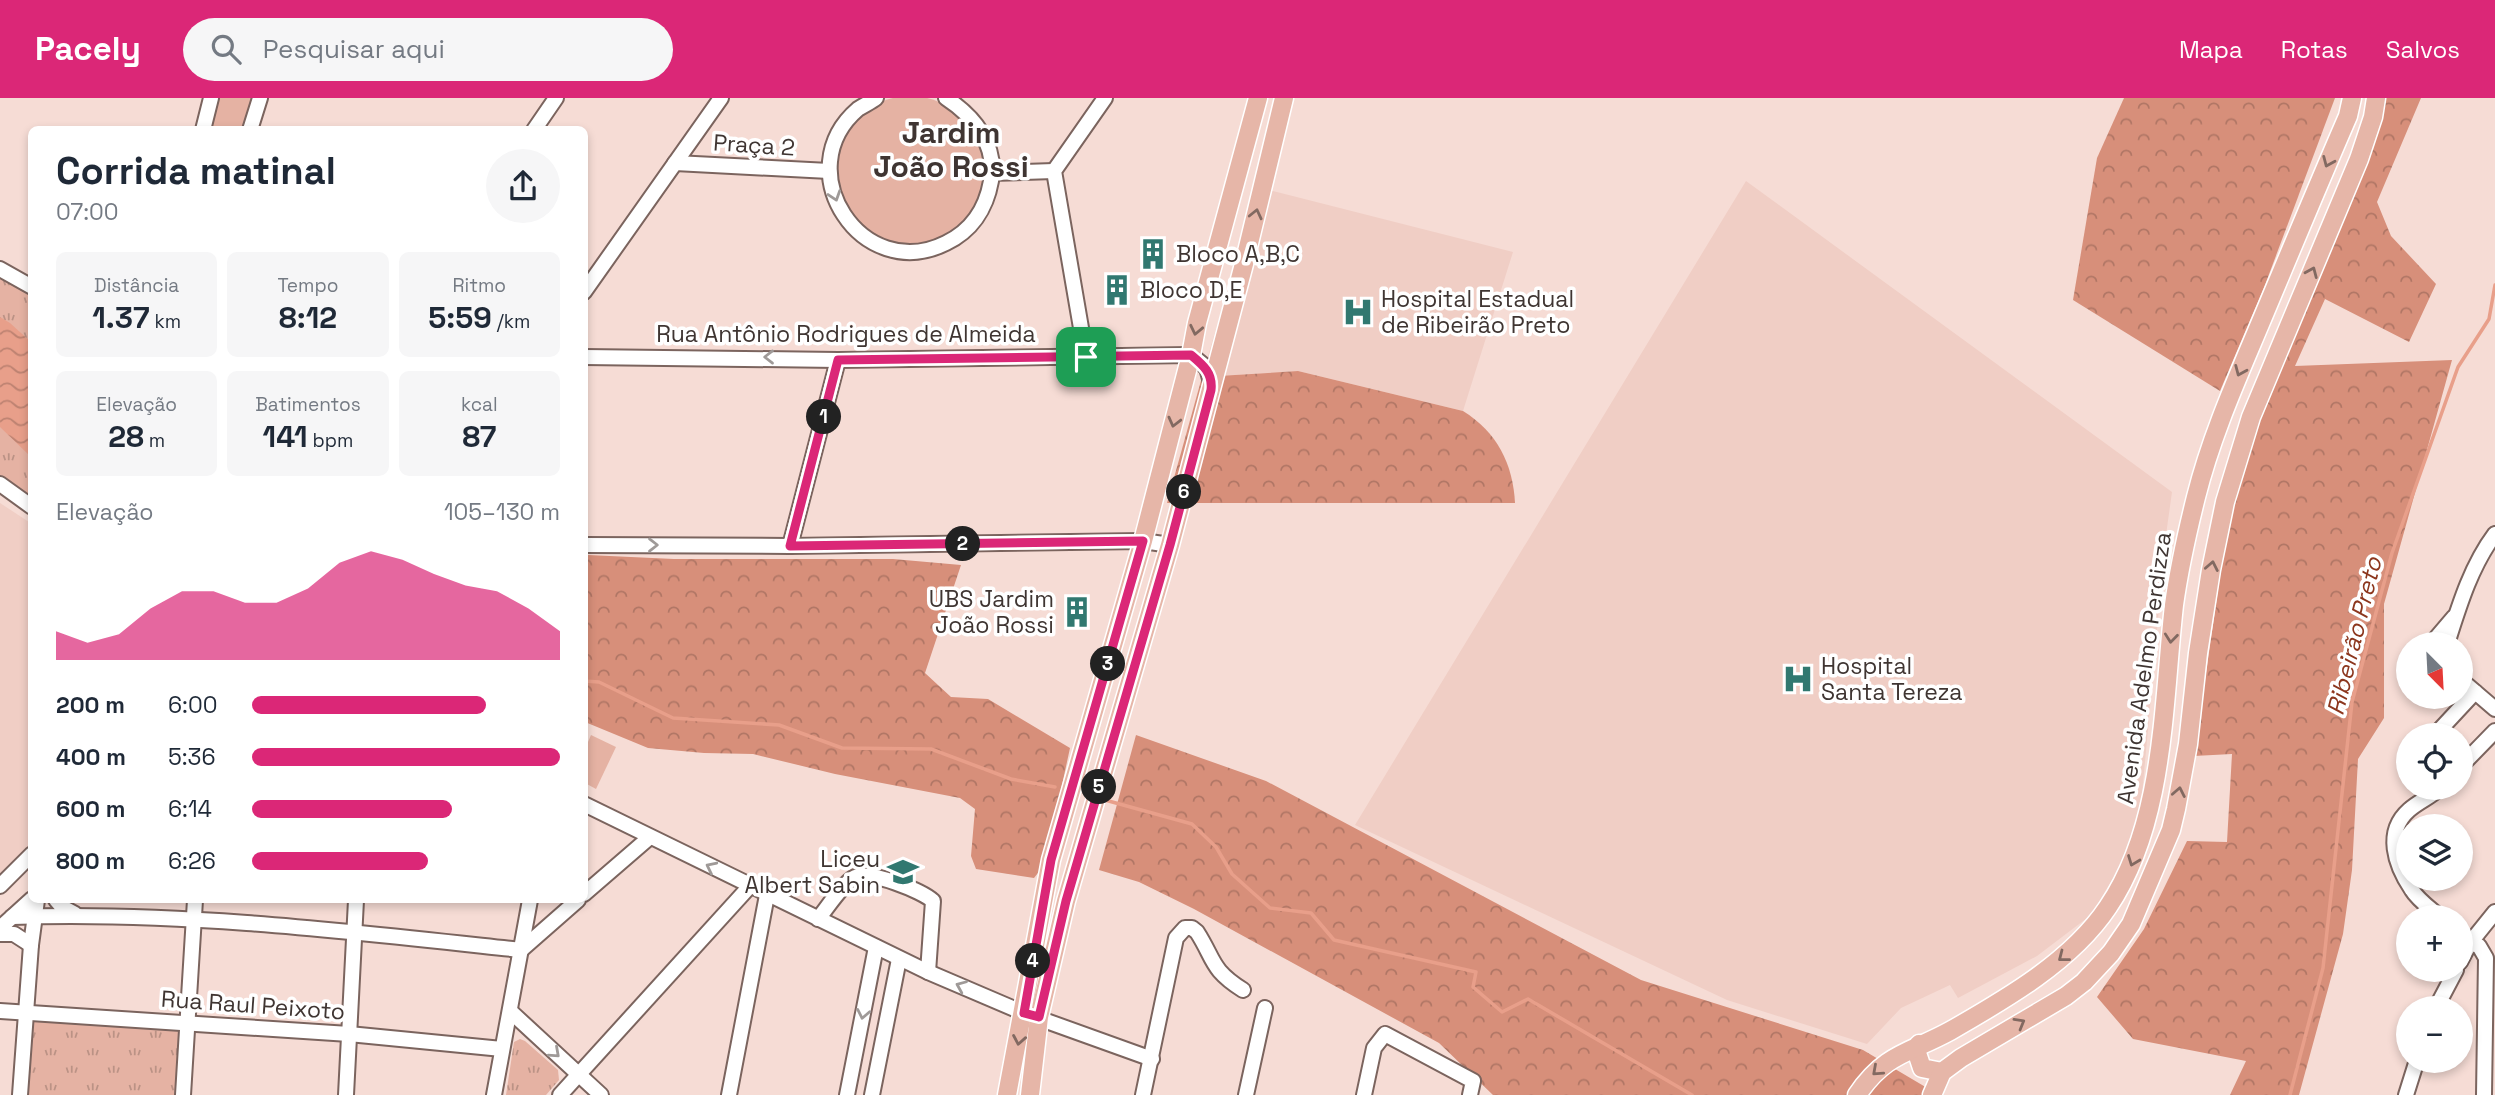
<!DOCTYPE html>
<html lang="pt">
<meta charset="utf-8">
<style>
:root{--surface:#fff;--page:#f6f6f7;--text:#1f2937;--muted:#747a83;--accent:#db2777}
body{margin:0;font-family:"Space Grotesk",sans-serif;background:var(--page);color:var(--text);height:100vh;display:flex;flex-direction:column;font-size:26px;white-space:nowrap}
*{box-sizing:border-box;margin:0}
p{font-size:23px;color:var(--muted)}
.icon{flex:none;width:38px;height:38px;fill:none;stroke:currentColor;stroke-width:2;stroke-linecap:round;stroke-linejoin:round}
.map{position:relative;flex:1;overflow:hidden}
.side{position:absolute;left:28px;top:28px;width:560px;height:777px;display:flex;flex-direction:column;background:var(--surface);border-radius:10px;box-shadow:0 4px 10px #0003}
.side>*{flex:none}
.needle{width:46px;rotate:156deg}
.fabs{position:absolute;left:2396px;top:534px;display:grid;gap:14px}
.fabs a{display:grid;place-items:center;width:77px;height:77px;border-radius:50%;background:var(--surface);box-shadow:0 4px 10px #0003;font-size:35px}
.pin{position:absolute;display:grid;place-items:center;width:60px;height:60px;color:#fff;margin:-30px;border-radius:14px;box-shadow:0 4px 10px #0006}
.km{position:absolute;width:35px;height:35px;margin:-18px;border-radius:50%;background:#222;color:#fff;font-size:19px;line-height:35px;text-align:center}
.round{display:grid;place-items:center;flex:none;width:74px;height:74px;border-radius:37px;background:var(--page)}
.overview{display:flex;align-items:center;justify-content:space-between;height:119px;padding:0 28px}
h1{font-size:38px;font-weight:600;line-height:52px}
.figures{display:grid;grid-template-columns:repeat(3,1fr);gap:10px;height:119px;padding:7px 28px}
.figures div{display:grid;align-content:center;border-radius:10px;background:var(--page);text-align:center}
.figures b{font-size:30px;font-weight:600}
.figures small{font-size:19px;font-weight:400}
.figures p{font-size:19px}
.chart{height:196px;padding:14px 28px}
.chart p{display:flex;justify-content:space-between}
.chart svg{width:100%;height:126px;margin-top:7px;fill:var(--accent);opacity:.7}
ul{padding:0 28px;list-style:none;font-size:23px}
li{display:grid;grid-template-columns:112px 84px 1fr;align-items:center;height:52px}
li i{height:18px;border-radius:9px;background:var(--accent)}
header{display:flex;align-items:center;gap:42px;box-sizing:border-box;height:98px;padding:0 35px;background:var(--accent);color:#fff}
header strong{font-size:33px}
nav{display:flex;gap:38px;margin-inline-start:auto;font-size:24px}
.search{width:490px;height:63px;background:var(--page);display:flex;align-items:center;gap:18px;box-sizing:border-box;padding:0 24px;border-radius:38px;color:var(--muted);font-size:26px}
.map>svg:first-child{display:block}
</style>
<header>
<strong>Pacely</strong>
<div class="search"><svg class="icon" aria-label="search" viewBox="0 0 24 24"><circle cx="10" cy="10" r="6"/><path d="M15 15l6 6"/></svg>Pesquisar aqui</div>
<nav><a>Mapa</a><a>Rotas</a><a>Salvos</a></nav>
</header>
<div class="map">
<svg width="2495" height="997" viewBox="0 0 2495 997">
<defs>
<pattern id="forest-crowns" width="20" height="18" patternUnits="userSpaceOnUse" patternTransform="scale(1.75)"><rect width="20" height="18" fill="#d78f7a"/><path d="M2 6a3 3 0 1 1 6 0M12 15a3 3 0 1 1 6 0" fill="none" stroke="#b07665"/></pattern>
<pattern id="park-tufts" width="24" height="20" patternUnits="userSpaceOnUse" patternTransform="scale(1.75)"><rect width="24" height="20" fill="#e5b2a3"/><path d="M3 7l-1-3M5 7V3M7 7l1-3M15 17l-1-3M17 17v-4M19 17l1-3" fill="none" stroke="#bb9285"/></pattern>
<pattern id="water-waves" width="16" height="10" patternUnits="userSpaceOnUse" patternTransform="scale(1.75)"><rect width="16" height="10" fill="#e89f8a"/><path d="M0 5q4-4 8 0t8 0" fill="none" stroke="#bd8271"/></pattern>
</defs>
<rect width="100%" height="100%" fill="#f6dcd5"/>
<g fill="#f0cec5">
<path d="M1746,83L2172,394L2165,444L2140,719L2121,767L2091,817L2037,858L1958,900L1950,887L1901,910L1867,946L1727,902L1355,727Z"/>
<path d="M1257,89L1513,154L1463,313L1298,273L1202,279Z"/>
<path d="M0,405L32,426L31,745L0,779Z"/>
</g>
<g fill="#e5b2a3">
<circle cx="910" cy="72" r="74"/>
<path d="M211,0H260L251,31L204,32Z"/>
<path d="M591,637L616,649L596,691L585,685V651Z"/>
</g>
<g fill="url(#forest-crowns)">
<path d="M2124,0H2335L2265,187L2220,293L2073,202L2097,60Z"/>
<path d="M2385,0H2421L2377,104L2391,138L2436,186L2409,244L2325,201L2295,268L2452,262L2384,506V620L2358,661L2352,772L2343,836L2299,997H2230L2246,963L2133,941L2097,899L2144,831L2187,743L2227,744L2232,656L2194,658L2230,409L2252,342L2378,36Z"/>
<path d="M1298,273L1463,313C1497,334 1513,366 1515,405H1167L1202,279Z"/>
<path d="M588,457L674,461H893L961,467L925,575L951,599L988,601L1070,650L1045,766L1034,780L976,771L971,758L975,711L960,700L835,676L753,656L704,655L648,650L585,624L584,501Z"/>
<path d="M1136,637L1266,683L1641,882L1863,952L1939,997H1493L1439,945L1194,811L1139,784L1099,772Z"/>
</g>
<g fill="url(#park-tufts)">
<path d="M0,178L31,196V403L0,380Z"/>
<path d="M26,915L187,925L183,997H20Z"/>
<path d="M520,941L525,943L558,972L559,982L546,997H506L514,944Z"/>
</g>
<path fill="url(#water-waves)" d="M0,219L10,225L31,244V359L0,329Z"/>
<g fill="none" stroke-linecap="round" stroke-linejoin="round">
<g stroke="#e89f8a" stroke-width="3.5">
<path d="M584,583L599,584L673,620L779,627L842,650L931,651L1011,681L1055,689"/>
<path d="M1105,702L1192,726L1216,749L1232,776L1270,810L1311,815L1334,842L1476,874L1473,889L1502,914L1528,901L1692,997"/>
<path d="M2290,997L2323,870L2352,604L2392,455L2458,269L2489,221L2495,187"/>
</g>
<defs>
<g id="minor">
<path d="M876,0C871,4 864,7 858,11C787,72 862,187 946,145C971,133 986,111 991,83C997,47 975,19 946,0"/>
<path d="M203,32L211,0"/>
<path d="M250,32L260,0"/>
<path d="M534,32L556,0"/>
<path d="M675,65L829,73"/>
<path d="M992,75L1054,73"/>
<path d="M0,171L32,189"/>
<path d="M584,194L721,0"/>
<path d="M584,259L838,262L1191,257L1207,270L1212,288"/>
<path d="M1086,259L1054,73L1105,0"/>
<path d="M0,386L32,409"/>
<path d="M584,447L790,448L1143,443L1170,447"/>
<path d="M790,448L838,262"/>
<path d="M2431,546L2454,519"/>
<path d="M2447,546C2459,508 2471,468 2495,436"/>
<path d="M2460,581L2495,611"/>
<path d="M2435,637L2475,594"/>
<path d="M2460,669L2495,633"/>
<path d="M584,706L928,874L1024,915L1152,961"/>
<path d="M0,788L32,756"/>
<path d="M584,796L650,739"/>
<path d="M56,802L62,809L75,816"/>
<path d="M12,819C180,813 354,834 521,852L578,802"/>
<path d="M2440,819C2431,811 2418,802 2412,792C2395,767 2384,734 2409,712C2419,703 2431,699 2440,690"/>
<path d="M818,821C827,810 844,784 855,779C870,772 922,793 933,803L928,874"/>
<path d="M0,830L32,801"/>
<path d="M0,836H14L31,847"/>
<path d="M2460,837L2470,845L2479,848L2486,860L2484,997"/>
<path d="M2460,864L2470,845L2495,814"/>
<path d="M2436,910L2456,872"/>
<path d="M0,913L349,936L502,951"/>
<path d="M510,913L601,997"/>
<path d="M20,997L31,847L37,802"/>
<path d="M183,997L195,802"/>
<path d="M346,997L356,802"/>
<path d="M494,997L530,802"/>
<path d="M560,997L750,788"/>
<path d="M729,997L767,797"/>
<path d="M847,997L876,849"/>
<path d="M872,997L899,861"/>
<path d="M1143,997L1176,840L1185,830H1192L1197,834C1215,862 1210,871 1243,892"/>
<path d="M1246,997L1265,910"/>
<path d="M1364,997L1374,950L1385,936L1473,983L1470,997"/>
<path d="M2406,997L2417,962"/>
</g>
<g id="major">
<path d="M1919,946L1917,955L1922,970L1942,974"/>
<path d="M1007,997L1051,762L1143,443L1191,257L1197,225L1258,0"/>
<path d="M1030,997L1039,919L1066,803L1170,447L1244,166L1284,0"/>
<path d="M1857,997C1885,955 1910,955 1950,933C2006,901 2072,863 2108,809C2165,725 2163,605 2174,507C2179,471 2187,435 2196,399C2211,339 2236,283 2260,226C2289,157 2318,87 2348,18L2352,0"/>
<path d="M1932,997L1942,974L1961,960L2066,898L2084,884L2111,855L2131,826L2171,732L2176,711L2188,646L2198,555L2211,472L2225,404L2251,319L2359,61L2373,19L2376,0"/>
</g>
</defs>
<use href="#minor" stroke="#7b645e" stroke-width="18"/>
<use href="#major" stroke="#fff" stroke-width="21"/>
<use href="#minor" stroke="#fff" stroke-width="14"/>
<use href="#major" stroke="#e6b6a8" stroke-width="18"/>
</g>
<defs><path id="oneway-chevron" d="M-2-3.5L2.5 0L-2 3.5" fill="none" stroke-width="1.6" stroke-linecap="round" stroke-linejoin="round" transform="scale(1.75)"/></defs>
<g stroke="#826961">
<use href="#oneway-chevron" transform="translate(2328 64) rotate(113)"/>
<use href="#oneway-chevron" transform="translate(1256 116) rotate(-77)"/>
<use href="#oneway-chevron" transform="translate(2312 174) rotate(-67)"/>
<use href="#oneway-chevron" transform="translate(1196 232) rotate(102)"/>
<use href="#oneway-chevron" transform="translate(2240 273) rotate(113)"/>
<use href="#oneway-chevron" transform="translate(1174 324) rotate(104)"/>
<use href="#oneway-chevron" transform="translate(2212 468) rotate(-79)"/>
<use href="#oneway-chevron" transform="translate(2171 540) rotate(96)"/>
<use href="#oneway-chevron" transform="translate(2179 694) rotate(-79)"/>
<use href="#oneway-chevron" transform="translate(2133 763) rotate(111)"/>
<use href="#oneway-chevron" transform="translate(2063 859) rotate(142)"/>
<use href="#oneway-chevron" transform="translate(2020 925) rotate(-30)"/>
<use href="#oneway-chevron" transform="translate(1019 942) rotate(100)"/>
<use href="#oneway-chevron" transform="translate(1877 973) rotate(138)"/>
</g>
<g stroke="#9f9a98">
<use href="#oneway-chevron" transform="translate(835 98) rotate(72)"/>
<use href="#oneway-chevron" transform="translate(769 259) rotate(-180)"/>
<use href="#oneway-chevron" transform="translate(653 447)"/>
<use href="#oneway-chevron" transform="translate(711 769) rotate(-154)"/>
<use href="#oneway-chevron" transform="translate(961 888) rotate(-157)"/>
<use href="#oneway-chevron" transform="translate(863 916) rotate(101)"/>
<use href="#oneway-chevron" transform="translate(555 955) rotate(42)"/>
</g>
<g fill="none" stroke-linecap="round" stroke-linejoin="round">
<defs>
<path id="route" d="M1191,257C1203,267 1213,275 1211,292L1170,447L1066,803L1039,919L1024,915L1051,762L1143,443L790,448L838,262Z"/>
</defs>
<use href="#route" stroke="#fff" stroke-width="14"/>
<use href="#route" stroke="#db2777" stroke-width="9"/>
</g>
<defs>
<symbol id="building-bare" viewBox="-9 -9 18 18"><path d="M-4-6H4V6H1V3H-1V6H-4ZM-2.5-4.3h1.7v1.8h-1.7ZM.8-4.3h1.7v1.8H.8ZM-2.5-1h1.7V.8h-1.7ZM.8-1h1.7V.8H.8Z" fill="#317870" stroke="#fff" stroke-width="2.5" paint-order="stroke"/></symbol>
<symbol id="hospital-bare" viewBox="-9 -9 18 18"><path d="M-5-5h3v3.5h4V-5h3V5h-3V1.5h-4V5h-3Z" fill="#317870" stroke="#fff" stroke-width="2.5" paint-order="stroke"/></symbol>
<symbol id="school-bare" viewBox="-9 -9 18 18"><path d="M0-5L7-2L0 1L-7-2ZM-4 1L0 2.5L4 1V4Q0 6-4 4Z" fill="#317870" stroke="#fff" stroke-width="2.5" paint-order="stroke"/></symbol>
</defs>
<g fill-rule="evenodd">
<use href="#building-bare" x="1131" y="134" width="44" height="44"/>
<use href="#building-bare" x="1095" y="170" width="44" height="44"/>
<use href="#hospital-bare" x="1336" y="192" width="44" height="44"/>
<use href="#building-bare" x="1055" y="492" width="44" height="44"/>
<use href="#hospital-bare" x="1776" y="559" width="44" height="44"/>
<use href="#school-bare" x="881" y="752" width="44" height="44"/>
</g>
<g text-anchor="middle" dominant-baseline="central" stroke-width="7" stroke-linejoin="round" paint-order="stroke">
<g font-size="23" fill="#3f3532" stroke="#fff">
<text transform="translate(754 47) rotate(4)">Praça 2</text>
<text x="846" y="236">Rua Antônio Rodrigues de Almeida</text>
<text transform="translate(2144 570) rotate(-82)">Avenida Adelmo Perdizza</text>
<text transform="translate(253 907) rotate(4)">Rua Raul Peixoto</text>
</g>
<g font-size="23" fill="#3f3532" stroke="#fff" text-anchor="start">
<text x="1176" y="156">Bloco A,B,C</text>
<text x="1140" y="192">Bloco D,E</text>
<text x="1381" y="201">Hospital Estadual<tspan x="1381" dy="26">de Ribeirão Preto</tspan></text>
<text x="1054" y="501" text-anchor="end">UBS Jardim<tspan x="1054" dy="26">João Rossi</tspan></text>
<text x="1821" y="568">Hospital<tspan x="1821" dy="26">Santa Tereza</tspan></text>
<text x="880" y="761" text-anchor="end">Liceu<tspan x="880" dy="26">Albert Sabin</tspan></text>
</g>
<g font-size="24" font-style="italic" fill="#8c361d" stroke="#fff">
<text transform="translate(2354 538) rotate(-76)">Ribeirão Preto</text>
</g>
<g font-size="30" font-weight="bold" fill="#3f3532" stroke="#fff">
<text x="951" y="34">Jardim<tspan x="951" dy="34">João Rossi</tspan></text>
</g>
</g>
</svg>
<div class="fabs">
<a><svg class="needle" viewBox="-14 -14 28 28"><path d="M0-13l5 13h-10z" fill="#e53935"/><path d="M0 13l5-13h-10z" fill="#747a83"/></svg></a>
<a><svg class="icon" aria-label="locate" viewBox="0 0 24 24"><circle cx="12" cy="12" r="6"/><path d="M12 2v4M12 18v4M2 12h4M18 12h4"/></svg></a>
<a><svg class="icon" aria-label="layers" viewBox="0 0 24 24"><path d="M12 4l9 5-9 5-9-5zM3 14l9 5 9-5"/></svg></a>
<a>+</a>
<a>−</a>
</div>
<div class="pin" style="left:1086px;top:259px;background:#1e9e55"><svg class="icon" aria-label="arrive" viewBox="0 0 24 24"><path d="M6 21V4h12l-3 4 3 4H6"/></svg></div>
<b class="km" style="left:824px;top:319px">1</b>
<b class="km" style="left:963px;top:446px">2</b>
<b class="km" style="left:1108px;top:566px">3</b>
<b class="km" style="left:1033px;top:863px">4</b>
<b class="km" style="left:1099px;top:689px">5</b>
<b class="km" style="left:1184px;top:394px">6</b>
<section class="side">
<div class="overview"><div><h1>Corrida matinal</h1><p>07:00</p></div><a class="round"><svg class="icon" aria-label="share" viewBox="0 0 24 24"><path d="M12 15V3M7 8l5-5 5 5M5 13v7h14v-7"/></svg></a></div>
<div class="figures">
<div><p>Distância</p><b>1.37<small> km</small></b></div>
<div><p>Tempo</p><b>8:12</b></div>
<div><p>Ritmo</p><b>5:59<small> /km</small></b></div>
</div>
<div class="figures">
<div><p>Elevação</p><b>28<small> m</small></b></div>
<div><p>Batimentos</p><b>141<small> bpm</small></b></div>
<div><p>kcal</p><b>87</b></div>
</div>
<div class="chart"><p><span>Elevação</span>105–130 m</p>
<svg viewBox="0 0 160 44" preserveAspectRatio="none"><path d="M0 44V34L10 38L20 35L30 26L40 20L50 20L60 24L70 24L80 19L90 10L100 6L110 9L120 14L130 18L140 20L150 26L160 34V44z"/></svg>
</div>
<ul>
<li><b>200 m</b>6:00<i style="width:76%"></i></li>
<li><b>400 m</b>5:36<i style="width:100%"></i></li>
<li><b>600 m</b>6:14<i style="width:65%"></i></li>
<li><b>800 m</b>6:26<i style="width:57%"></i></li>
</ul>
</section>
</div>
